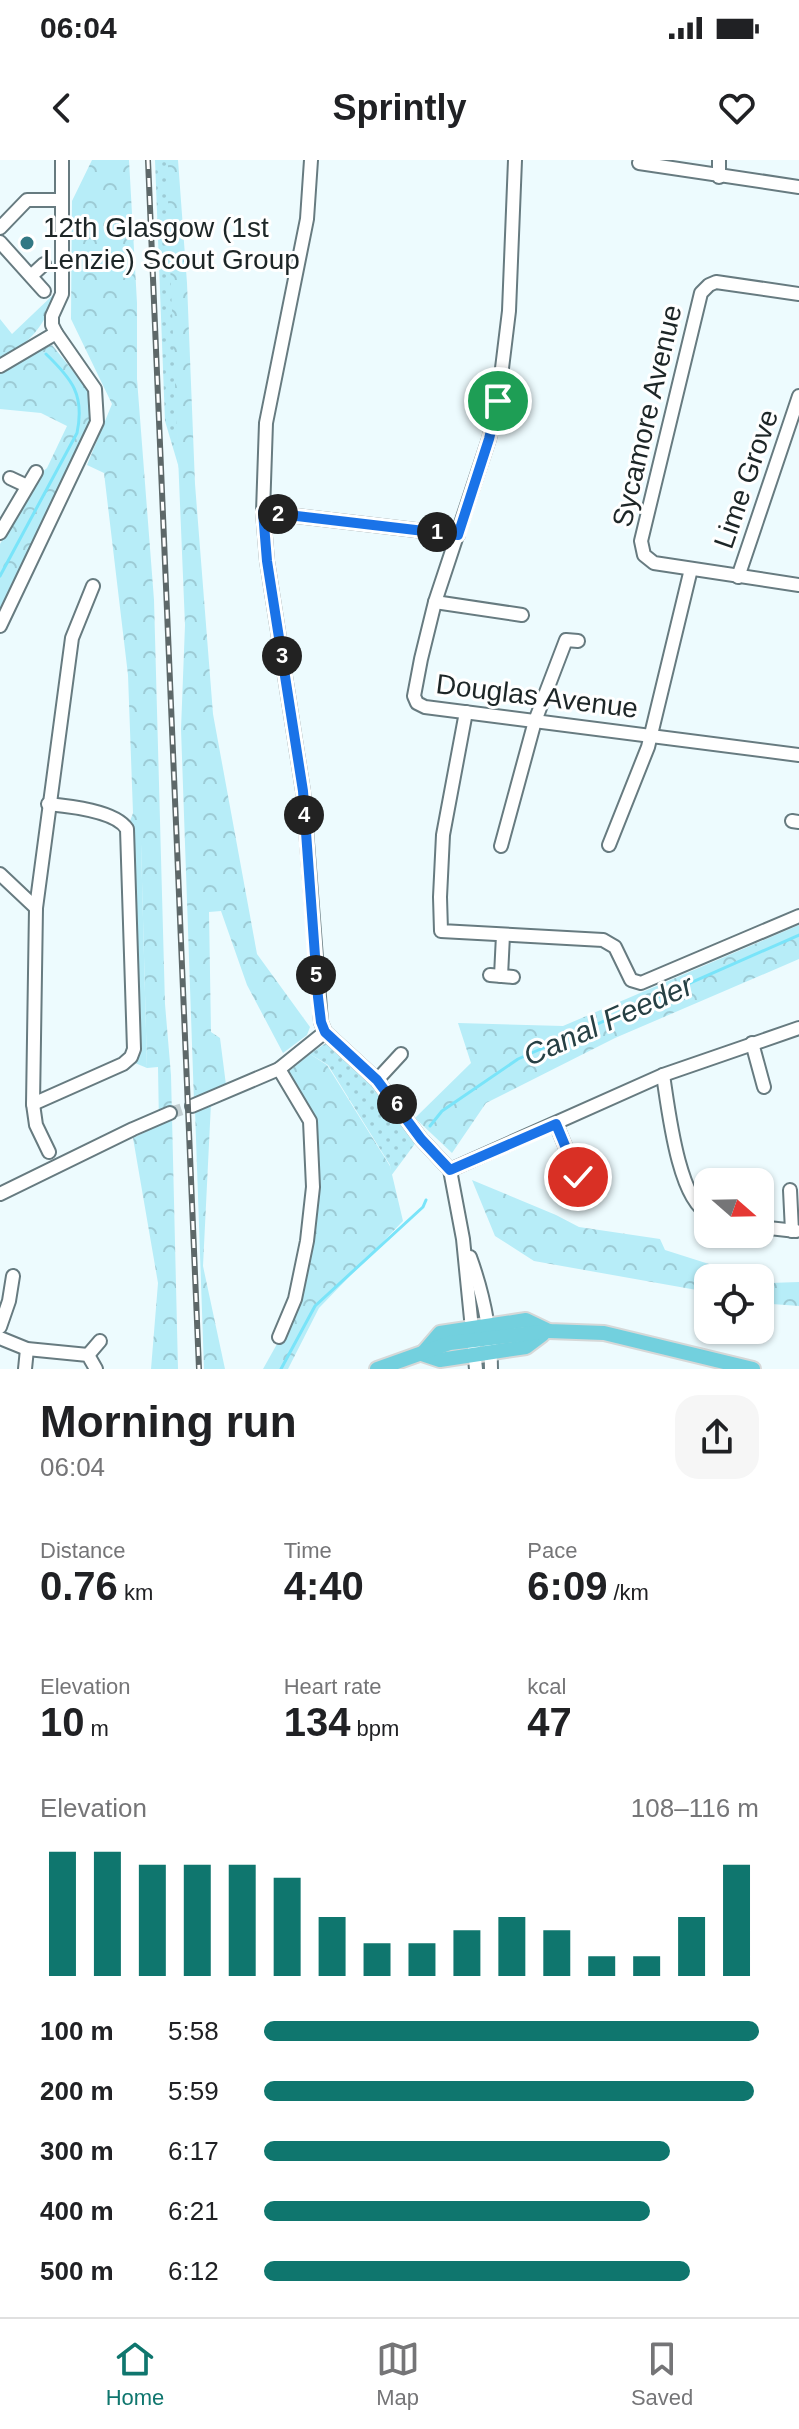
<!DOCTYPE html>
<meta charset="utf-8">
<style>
:root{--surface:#fff;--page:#f6f6f6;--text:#202124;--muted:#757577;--line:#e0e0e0;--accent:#0f766e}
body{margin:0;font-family:Helvetica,sans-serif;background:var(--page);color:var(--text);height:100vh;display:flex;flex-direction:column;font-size:30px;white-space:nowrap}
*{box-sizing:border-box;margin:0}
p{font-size:26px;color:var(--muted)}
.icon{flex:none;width:44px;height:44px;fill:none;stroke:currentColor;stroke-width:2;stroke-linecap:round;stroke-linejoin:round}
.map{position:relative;height:1209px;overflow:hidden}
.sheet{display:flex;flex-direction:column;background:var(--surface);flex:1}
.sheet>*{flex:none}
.needle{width:52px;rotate:110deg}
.fabs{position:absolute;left:694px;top:1008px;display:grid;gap:16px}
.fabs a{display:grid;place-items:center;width:80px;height:80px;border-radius:16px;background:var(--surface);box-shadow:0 2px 6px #0004;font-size:40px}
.pin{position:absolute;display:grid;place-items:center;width:68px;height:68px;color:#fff;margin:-34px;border:4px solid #fff;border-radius:50%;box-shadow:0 2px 8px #0007}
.km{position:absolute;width:40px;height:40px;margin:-20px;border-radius:50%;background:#222;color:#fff;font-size:22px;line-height:40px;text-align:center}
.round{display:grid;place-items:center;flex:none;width:84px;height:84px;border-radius:24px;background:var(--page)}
.headline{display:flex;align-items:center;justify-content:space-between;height:136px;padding:0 40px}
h1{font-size:44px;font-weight:800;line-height:60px}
.stats{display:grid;grid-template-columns:repeat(3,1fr);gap:12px;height:136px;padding:8px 40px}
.stats div{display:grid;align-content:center}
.stats b{font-size:40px;font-weight:800}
.stats small{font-size:22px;font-weight:400}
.stats p{font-size:22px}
.chart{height:224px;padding:16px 40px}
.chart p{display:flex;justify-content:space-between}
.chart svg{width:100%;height:144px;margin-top:8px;stroke:var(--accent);stroke-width:6}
ul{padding:0 40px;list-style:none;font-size:26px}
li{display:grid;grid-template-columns:128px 96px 1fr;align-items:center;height:60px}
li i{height:20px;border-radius:10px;background:var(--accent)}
.status{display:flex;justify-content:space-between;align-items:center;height:56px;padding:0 40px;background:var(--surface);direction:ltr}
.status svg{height:22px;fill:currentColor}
header{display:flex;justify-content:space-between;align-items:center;height:104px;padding:0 40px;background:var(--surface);font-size:36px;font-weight:800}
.menu{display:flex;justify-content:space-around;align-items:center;height:112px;border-top:2px solid var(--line);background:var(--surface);font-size:22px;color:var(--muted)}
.menu a{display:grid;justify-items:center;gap:4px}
.menu .active{color:var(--accent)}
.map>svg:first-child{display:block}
</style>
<div class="status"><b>06:04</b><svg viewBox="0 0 49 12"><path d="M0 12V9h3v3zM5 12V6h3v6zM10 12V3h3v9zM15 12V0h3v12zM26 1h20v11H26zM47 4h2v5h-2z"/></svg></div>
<header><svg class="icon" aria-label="back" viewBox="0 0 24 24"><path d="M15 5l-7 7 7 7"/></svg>Sprintly<svg class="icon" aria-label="heart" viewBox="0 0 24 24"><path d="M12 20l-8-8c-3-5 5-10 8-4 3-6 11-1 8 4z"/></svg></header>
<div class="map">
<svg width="799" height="1209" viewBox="0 0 799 1209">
<defs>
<pattern id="grass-dots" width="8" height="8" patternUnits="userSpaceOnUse" patternTransform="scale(2)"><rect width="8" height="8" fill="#b7edf8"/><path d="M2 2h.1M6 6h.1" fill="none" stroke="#9dcbd5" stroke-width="1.8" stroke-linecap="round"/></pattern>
<pattern id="forest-crowns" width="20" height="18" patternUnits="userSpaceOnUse" patternTransform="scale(2)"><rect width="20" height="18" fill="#b7edf8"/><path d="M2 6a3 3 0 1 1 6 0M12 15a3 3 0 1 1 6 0" fill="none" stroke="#9dcbd5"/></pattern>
</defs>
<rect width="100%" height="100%" fill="#edfbfe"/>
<g fill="url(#grass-dots)">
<path d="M155,0H168L179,308L165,261Z"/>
<path d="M326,883L333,884L375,922L417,981L391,1016L390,1005L328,905L310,894Z"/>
</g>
<g fill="url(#forest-crowns)">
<path d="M92,0H129L137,143V219L154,440L165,844L171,915L178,1209H151L158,1123L133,978L159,965L158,907L147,908L141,684H134L130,661L133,653L128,515L104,313L87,305L112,244L71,159L72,41Z"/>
<path d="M168,0H178L187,123L195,324L213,554L257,794L310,867L307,875L283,893L247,825L221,751L209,752L211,872L220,878L226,925L194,942L181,569L185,465L168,54Z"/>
<path d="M54,134C51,153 36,175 21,186L27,197L52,185L90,232L93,256L0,454V384L40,314L47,308L67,266L41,253L0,249V159L12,174Z"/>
<path d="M799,765V799L615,878L486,943L452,993L415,958L471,903L458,863L563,866Z"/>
<path d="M310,894L327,905L390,1006L403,1061L319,1148L288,1209H263L301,1141L311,1081L314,959L287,913Z"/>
<path d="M211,943L203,1106L225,1209H204L195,950Z"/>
<path d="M472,1020L556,1055L579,1067L660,1079L665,1090L753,1118H708V1132L534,1101L495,1076Z"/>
<path d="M760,1120L769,1123L799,1122V1146L760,1143Z"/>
</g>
<path fill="#b7edf8" d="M141,683L147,908L135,903L141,890L134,684Z"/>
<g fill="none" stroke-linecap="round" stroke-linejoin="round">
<g stroke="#79e4f9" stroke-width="3">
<path d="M0,416L77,273C85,235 72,219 46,194"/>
<path d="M430,966L442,951L518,899L799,775"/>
<path d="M281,1209L315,1146L423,1047L426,1040"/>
</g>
<path stroke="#c3d0d3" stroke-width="12" stroke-dasharray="12 6" stroke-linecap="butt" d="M170,953L192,946"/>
<defs>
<g id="minor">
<path d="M311,0L307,59L266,263L263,352L267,401L303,631L321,862L325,872L377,920L421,979L450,1010L463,1079L476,1209"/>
<path d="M515,0L509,151L498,241L489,279L435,442L421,499L414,536L417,543L425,547L799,595"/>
<path d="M719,0V17"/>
<path d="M639,3L799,27"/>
<path d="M0,68L27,40H61"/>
<path d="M0,82L44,131"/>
<path d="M31,116L44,104"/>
<path d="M799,134L716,122L709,125L701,133L641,381L644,395L654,403L799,425"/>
<path d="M0,206L56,173L52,165V156L62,134V0"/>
<path d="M10,318L27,326"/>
<path d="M263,352L458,375"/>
<path d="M0,373L36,312"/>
<path d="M738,417L799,236"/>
<path d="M435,442L522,455"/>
<path d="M0,466L97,262L95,229L56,173"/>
<path d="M466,552L443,675L440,737L441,771L603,780L615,787L631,820L641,823L799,756"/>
<path d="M792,661L799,662"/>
<path d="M609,685L648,587L691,409"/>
<path d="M501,686L535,561L566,480L578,481"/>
<path d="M0,714L36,748"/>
<path d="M490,815L513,817"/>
<path d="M501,816L503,775"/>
<path d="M752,883L764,927"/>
<path d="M279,909L310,961L313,1027L307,1081L295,1139L279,1177"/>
<path d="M663,915C668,946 678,1040 708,1053"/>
<path d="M377,920L401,894"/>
<path d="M33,944L123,904L131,897L134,889L127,669C116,651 69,646 48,644"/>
<path d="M192,946L279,909L325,872"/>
<path d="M556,964L578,1017"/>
<path d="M49,992L36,965L33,944L36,748L72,478L93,426"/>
<path d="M450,1010L663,915L799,868"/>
<path d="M790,1030L792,1071"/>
<path d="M0,1034L133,969L170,953"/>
<path d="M760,1067L796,1071"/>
<path d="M470,1097C483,1133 491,1171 491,1209"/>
<path d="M0,1167L9,1141L13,1116"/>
<path d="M0,1178L27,1189L88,1195L96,1209"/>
<path d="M88,1195L100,1181"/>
<path d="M25,1209L27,1189"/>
</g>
<g id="major">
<path d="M422,1194L440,1173L526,1160L549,1171L604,1173L753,1209"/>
<path d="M422,1194L440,1200L526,1187L542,1175"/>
<path d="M377,1209L450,1183L549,1171"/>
</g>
</defs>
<use href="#minor" stroke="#677b80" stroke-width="16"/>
<use href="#major" stroke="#d6d8d8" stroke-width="18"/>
<use href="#minor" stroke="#fff" stroke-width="12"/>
<use href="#major" stroke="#72d0de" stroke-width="14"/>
<defs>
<path id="rail" d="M148,0L199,1209"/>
</defs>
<use href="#rail" stroke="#5d6869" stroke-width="6"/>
<use href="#rail" stroke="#fff" stroke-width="3" stroke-dasharray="9" stroke-linecap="butt"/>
</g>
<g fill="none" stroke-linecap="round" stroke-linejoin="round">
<defs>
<path id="route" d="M498,241L489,279L458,375L263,352L267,401L303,631L318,837L321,862L325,872L377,920L421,979L450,1010L556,964L578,1017"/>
</defs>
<use href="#route" stroke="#fff" stroke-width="16"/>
<use href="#route" stroke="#1a73e8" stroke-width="10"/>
</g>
<circle fill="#327884" stroke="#fff" stroke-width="3" cx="27" cy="83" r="8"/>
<g text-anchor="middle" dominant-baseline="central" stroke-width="6" stroke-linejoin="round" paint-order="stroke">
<g font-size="28" fill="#1d2627" stroke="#fff" text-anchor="start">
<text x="43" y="67">12th Glasgow (1st<tspan x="43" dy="32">Lenzie) Scout Group</tspan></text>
</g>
<g font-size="28" fill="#1d2627" stroke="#fff">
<text transform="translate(647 256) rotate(-77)">Sycamore Avenue</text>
<text transform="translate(746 319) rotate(-71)">Lime Grove</text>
<text transform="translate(537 536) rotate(7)">Douglas Avenue</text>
</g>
<g font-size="30" font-style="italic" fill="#274044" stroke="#fff">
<text transform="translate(608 860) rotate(-24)">Canal Feeder</text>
</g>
</g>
</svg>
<div class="fabs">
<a><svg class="needle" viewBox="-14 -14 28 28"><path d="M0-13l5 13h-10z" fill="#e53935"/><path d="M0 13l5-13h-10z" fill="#757577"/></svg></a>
<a><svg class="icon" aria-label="locate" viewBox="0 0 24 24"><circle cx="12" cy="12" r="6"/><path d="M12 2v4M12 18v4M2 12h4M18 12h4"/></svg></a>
</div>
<div class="pin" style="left:498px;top:241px;background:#1e9e55"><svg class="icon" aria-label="arrive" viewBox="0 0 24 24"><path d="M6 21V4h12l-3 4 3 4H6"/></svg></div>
<div class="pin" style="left:578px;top:1017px;background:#d93025"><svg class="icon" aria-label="check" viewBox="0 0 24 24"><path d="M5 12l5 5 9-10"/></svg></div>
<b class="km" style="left:437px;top:372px">1</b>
<b class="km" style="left:278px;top:354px">2</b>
<b class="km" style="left:282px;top:496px">3</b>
<b class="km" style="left:304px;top:655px">4</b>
<b class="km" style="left:316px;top:815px">5</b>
<b class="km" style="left:397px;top:944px">6</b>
</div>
<section class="sheet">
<div class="headline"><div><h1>Morning run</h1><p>06:04</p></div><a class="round"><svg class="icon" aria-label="share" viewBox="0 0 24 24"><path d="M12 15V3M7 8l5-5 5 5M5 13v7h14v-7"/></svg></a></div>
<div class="stats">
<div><p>Distance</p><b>0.76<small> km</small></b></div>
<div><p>Time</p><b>4:40</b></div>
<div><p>Pace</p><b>6:09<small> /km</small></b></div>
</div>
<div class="stats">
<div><p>Elevation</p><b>10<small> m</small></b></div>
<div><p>Heart rate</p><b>134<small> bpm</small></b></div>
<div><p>kcal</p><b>47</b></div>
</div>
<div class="chart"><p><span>Elevation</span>108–116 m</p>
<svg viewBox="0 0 160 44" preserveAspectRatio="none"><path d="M5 44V6M15 44V6M25 44V10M35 44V10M45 44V10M55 44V14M65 44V26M75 44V34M85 44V34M95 44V30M105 44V26M115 44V30M125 44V38M135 44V38M145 44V26M155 44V10"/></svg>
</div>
<ul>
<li><b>100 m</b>5:58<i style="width:100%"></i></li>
<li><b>200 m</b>5:59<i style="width:99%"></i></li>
<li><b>300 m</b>6:17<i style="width:82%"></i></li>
<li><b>400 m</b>6:21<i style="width:78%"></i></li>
<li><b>500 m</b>6:12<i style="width:86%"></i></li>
</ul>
</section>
<nav class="menu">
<a class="active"><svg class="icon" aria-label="home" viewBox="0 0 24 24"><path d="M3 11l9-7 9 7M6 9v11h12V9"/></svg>Home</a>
<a><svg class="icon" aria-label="map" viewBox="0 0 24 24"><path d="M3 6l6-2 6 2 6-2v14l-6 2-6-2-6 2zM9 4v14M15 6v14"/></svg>Map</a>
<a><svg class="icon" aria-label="saved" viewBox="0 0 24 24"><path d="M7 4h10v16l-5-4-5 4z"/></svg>Saved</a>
</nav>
